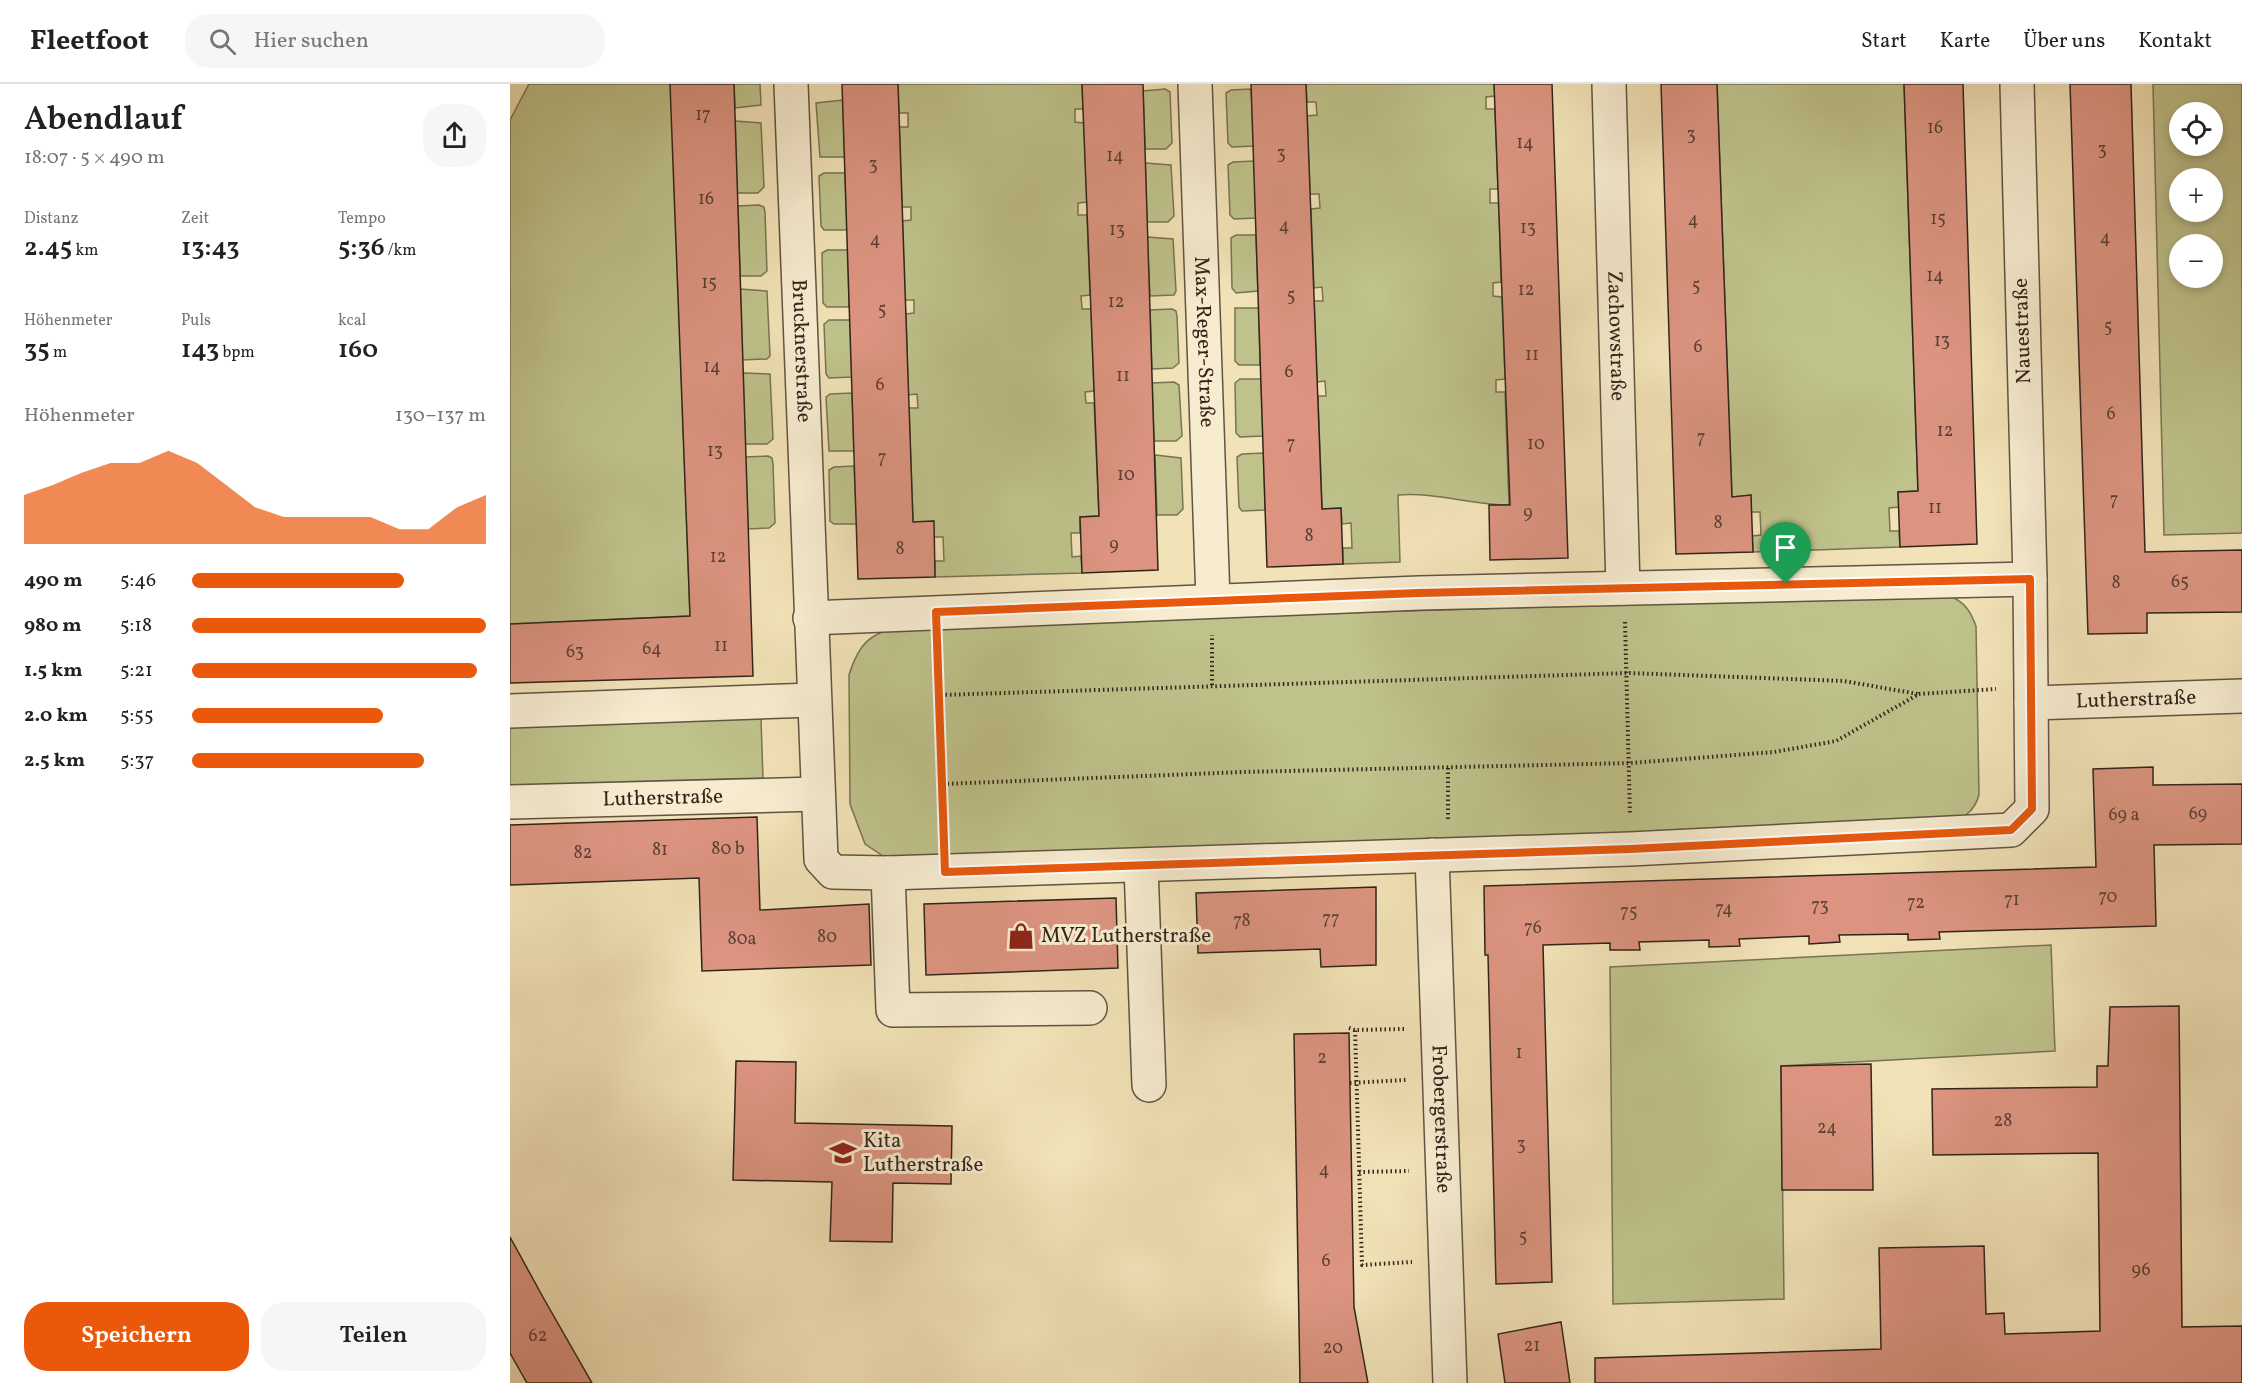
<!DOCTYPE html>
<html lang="de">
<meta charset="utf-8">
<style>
:root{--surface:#fff;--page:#f6f6f6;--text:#222;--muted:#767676;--line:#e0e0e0;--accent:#ea580c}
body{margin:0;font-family:Vollkorn,serif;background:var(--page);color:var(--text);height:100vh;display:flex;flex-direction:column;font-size:22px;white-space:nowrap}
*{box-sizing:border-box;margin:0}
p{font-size:20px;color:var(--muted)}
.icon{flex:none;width:33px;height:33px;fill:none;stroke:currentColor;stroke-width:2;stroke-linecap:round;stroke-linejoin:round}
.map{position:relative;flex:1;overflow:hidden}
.side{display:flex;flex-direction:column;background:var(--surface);width:510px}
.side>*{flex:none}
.buttons{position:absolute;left:1659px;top:18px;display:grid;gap:12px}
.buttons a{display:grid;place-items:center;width:54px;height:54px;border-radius:50%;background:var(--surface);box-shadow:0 3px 9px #0003;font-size:30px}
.pin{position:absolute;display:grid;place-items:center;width:51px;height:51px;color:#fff;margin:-62px -26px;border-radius:50% 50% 50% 0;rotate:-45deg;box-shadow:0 0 6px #0007}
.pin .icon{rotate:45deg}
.round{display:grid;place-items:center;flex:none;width:63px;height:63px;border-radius:24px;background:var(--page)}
.headline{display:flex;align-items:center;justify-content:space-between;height:102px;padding:0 24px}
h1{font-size:33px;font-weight:600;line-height:45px}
.figures{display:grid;grid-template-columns:repeat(3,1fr);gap:9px;height:102px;padding:6px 24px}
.figures div{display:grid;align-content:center}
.figures b{font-size:26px;font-weight:600}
.figures small{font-size:16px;font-weight:400}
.figures p{font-size:16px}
.chart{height:168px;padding:12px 24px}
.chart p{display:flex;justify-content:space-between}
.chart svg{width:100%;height:108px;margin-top:6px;fill:var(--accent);opacity:.7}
.button{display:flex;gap:12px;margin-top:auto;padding:12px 24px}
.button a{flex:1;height:69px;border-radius:24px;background:var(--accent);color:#fff;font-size:24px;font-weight:600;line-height:69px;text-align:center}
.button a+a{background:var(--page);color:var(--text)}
ul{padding:0 24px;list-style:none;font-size:20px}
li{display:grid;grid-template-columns:96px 72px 1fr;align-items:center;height:45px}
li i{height:15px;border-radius:8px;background:var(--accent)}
header{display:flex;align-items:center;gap:36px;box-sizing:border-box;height:84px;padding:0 30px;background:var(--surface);border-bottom:2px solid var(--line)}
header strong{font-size:28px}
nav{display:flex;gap:33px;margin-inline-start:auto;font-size:21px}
.search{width:420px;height:54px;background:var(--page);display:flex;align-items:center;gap:15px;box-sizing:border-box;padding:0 21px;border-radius:24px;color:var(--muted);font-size:22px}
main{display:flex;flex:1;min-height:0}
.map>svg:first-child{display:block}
</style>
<header>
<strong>Fleetfoot</strong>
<div class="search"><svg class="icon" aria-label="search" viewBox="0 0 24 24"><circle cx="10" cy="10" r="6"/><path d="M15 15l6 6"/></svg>Hier suchen</div>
<nav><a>Start</a><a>Karte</a><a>Über uns</a><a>Kontakt</a></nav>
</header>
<main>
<section class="side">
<div class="headline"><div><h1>Abendlauf</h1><p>18:07 · 5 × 490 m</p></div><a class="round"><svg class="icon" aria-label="share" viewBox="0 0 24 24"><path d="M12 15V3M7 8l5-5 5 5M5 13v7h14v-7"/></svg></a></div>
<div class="figures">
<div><p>Distanz</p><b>2.45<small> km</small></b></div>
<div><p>Zeit</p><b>13:43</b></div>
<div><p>Tempo</p><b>5:36<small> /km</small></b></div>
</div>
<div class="figures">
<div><p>Höhenmeter</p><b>35<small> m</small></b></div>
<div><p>Puls</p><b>143<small> bpm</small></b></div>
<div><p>kcal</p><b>160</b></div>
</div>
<div class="chart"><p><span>Höhenmeter</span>130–137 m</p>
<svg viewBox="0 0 160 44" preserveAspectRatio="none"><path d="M0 44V24L10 20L20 15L30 11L40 11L50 6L60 11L70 20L80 29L90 33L100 33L110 33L120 33L130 38L140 38L150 29L160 24V44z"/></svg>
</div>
<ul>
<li><b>490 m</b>5:46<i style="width:72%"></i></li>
<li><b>980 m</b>5:18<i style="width:100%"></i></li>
<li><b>1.5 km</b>5:21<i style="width:97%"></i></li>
<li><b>2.0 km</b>5:55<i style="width:65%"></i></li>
<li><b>2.5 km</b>5:37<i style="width:79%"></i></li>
</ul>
<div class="button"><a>Speichern</a><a>Teilen</a></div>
</section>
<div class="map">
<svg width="1732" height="1299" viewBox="0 0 1732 1299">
<rect width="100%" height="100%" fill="#f2e2b7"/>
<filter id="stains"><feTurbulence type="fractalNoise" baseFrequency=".00333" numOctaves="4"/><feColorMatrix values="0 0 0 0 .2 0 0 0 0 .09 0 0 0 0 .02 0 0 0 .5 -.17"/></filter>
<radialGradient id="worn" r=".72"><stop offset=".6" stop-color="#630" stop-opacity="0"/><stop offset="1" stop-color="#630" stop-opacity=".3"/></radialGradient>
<g fill="#bfc28b" stroke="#787452" stroke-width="1.5" fill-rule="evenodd">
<path d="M19,0H161L180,532L0,540V36Z"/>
<path d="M224,0H250L251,21L225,24Z"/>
<path d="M388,0H572L573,25H565V38L574,39L577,118L568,119V131H577L580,211L571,212L572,225H581L584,307L575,308L576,319H584L589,432L570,433V449H561L562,473L571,472L572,489L425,493V477H434L433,453H424L423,437L403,438L399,324H408L407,310L398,311L396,230L404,229V216H395L392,137L401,136V123H392L389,43H398V29H389Z"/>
<path d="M796,0H984L985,12L976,13V25H985L988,105H980V119H989L991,198L983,199V212L992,213L995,295L986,296V308H995L999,421C962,421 925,408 888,411L890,478L833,480V464H842L841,439L832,440L831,424L812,425L808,312H816L815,297L807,298L804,217H813L812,203L804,204L801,125L810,124L809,110H800L797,32L807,31L806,18H797Z"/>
<path d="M1207,0H1394L1408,407L1388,408L1389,423L1379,424L1380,447H1389L1390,463L1243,468L1242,452L1251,451L1250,428H1241V411L1222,413Z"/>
<path d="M1643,0H1732V449L1654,451ZM1670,28H1702V62H1670ZM1670,94H1702V128H1670ZM1670,160H1702V194H1670Z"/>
<path d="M655,5L660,8L662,59L656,65H635L633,7Z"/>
<path d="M741,5L744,62L722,63L718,59L716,9L721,6Z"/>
<path d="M333,16L335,73H310L306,19Z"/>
<path d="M225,37L251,39L254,103L248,109H227Z"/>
<path d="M744,77L746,134L724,135L720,131L718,81L723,78Z"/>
<path d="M635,79L661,81L664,132L658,138H637Z"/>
<path d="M314,89H335L337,146H314L311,142L309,92Z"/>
<path d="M249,121L254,123L255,128L257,187L251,192H230L228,122Z"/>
<path d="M726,151H746L748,207L726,209L722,204L721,154Z"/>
<path d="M637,153L663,155L666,207L664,211L640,212Z"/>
<path d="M317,166H338L339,223H317L313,219L312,169Z"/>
<path d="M230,205L257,207L260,272L257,275L232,276Z"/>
<path d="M725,224H749L750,281H729L725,277Z"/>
<path d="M662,225L666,227L667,232L669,279L663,284L642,285L640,226Z"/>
<path d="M319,236H340L342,293L319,294L316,290L314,240Z"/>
<path d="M233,289L260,290L263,355L257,360H235Z"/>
<path d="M730,295H751L753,352L730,353L726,349L725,299Z"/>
<path d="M664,298L669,301L672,352L666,357H644L642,299Z"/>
<path d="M342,309L344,367H319L316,313L320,310Z"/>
<path d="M754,369L755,426L732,427L729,423L727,373L732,370Z"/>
<path d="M645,371L671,374L673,425L667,431H647Z"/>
<path d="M258,372L262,374L263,380L265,439L259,444L238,445L235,373Z"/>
<path d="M344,382L347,440H324L320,437L319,386L324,383Z"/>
<path d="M1437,511C1454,517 1460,526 1466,542L1469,711C1464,729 1453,734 1436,740L376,774L355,760L340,720L339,591C349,559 360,549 392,542Z"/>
<path d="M236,630L251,635L253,695L0,704V636Z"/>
<path d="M1541,861L1545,967L1271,982L1274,1215L1103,1220L1100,883Z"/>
</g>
<g fill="#dc9480" stroke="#31251a" stroke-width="1.5">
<path d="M160,0H224L243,592L0,599V540L180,532Z"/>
<path d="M332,0H388L403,438L424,437L425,493L348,495Z"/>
<path d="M572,0H633L648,486L572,489L570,433L589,432Z"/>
<path d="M741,0H796L812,425L831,424L833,480L757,483Z"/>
<path d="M984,0H1042L1058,474L980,476L979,421H1000Z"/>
<path d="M1151,0H1207L1222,413L1241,411L1243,468L1166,470Z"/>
<path d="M1394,0H1453L1467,460L1390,463L1388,408L1408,407Z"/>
<path d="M1560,0H1621L1635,468L1732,466V528L1637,529V549L1578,550Z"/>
<path d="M1643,683V701L1732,700V760L1644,761L1646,842L1429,848L1430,855L1398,856V850L1329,851L1330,858L1299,860V852L1229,855L1230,862L1199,863V856L1129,858L1130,866H1100V859L1033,861L1042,1198L986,1200L978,871H975L974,802L1586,783L1583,685Z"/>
<path d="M247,733L250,826L359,820L361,881L192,887L189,794L0,801V741Z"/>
<path d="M866,803V881L811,883L810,865L688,869L686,809Z"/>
<path d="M606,814L608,884L416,891L414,820Z"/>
<path d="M1669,922L1672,1243L1732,1242V1299H1085V1274L1371,1265L1369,1164L1474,1162L1476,1230L1494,1229L1495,1250L1590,1247L1588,1069L1423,1071L1422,1005L1587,1003V982H1598L1600,923Z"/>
<path d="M839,949L844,1223L858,1299H790L784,950Z"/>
<path d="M226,977L286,978L285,1039L442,1042L441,1100L383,1099L382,1158L320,1157L322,1098L223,1096Z"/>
<path d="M1361,980L1363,1106H1272L1271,982Z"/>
<path d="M0,1153L34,1215L82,1299H17L0,1269Z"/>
<path d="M1051,1238L1060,1299H995L988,1250Z"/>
</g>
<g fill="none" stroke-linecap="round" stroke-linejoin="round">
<defs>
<g id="minor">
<path id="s1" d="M281,0L311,775L323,788L378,789L1120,765L1501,746L1522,725L1520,495L1507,0"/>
<path id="s2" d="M685,0L703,516"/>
<path id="s3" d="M1099,0L1113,504"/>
<path d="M300,534L909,509L1520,495"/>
<path id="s4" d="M1521,619L1732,612"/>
<path d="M0,627L303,616"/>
<path id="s5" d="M0,718L307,710"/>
<path id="s6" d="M922,771L940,1299"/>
<path d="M631,782L639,1001"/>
<path d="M378,789L383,926L580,924"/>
</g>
</defs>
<use href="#minor" stroke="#615441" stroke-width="36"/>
<g stroke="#31251a" stroke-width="4" stroke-dasharray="1.5 3" stroke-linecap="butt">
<path d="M1115,538L1120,731"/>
<path d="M428,565L434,752"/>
<path d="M702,601V551"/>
<path d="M431,611L1119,589L1334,597L1408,610"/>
<path d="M938,684V737"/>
<path d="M433,700L733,688L1121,679L1264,668L1326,657L1409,610L1486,605"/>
<path d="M839,944L845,946"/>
<path d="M894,945L845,946L852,1181L902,1178"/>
<path d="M840,999L896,996"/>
<path d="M849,1088L899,1087"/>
</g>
<use href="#minor" stroke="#f7ecd0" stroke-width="33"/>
</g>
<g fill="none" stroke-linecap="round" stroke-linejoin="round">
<defs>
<path id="route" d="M1520,495L1522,725L1501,746L1120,765L435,788L426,528L909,509Z"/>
</defs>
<use href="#route" stroke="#fff" stroke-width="12"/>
<use href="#route" stroke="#ea580c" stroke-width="8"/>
</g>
<defs>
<symbol id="shop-bare" viewBox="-9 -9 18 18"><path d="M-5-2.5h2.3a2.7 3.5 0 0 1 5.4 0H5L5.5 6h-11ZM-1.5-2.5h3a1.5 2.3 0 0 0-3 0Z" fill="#8f2418" stroke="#f7ecd0" stroke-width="2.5" paint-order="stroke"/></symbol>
<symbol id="school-bare" viewBox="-9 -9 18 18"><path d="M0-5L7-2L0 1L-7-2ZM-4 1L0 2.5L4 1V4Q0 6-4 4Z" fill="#8f2418" stroke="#f7ecd0" stroke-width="2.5" paint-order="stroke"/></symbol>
</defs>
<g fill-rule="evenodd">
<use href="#shop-bare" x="492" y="833" width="38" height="38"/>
<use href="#school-bare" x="314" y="1050" width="38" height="38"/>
</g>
<g text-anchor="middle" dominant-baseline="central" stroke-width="6" stroke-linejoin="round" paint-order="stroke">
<g font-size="18" fill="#5c4134">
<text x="193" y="31">17</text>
<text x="1425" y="44">16</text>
<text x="1181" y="51">3</text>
<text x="1015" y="59">14</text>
<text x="1592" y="66">3</text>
<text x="771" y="70">3</text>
<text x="605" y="72">14</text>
<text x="363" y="81">3</text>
<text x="196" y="115">16</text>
<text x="1428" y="135">15</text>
<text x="1183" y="136">4</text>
<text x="774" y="142">4</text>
<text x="1018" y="144">13</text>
<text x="607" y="146">13</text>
<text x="1595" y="154">4</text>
<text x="365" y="156">4</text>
<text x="1425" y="192">14</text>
<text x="199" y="199">15</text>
<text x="1186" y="202">5</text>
<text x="1016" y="206">12</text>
<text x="781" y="212">5</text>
<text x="606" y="218">12</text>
<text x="372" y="226">5</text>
<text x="1598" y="243">5</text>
<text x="1432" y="257">13</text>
<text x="1188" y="263">6</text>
<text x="1022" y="271">11</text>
<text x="202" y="283">14</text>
<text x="779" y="288">6</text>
<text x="613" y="292">11</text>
<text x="370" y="301">6</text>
<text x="1601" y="330">6</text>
<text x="1435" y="347">12</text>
<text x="1191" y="354">7</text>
<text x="781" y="360">7</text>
<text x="1026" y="360">10</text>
<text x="205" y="367">13</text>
<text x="372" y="374">7</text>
<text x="616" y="391">10</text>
<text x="1604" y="416">7</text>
<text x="1425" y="424">11</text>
<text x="1018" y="429">9</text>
<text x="1208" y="439">8</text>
<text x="799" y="452">8</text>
<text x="604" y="461">9</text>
<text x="390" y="465">8</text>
<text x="208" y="473">12</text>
<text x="1670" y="498">65</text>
<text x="1606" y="499">8</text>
<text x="211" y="562">11</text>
<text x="142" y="565">64</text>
<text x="65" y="568">63</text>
<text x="1688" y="730">69</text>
<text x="1614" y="731">69 a</text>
<text x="218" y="765">80 b</text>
<text x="150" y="766">81</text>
<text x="73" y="769">82</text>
<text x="1598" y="813">70</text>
<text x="1502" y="816">71</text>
<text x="1406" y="819">72</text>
<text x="1310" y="822">73</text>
<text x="1214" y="825">74</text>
<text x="1119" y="828">75</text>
<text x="821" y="835">77</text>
<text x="732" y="837">78</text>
<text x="1023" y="844">76</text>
<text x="317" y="853">80</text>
<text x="232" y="855">80a</text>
<text x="1009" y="969">1</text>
<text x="812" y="974">2</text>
<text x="1493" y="1037">28</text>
<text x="1317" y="1044">24</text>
<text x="1011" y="1061">3</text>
<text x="814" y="1086">4</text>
<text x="1013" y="1153">5</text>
<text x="816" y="1177">6</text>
<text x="1631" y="1186">96</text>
<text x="28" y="1252">62</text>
<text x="1022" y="1262">21</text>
<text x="823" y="1264">20</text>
</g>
<g font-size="21" fill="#31251a" stroke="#f7ecd0">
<text transform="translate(1513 247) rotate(-92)">Nauestraße</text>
<text stroke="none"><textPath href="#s3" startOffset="252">Zachowstraße</textPath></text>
<text stroke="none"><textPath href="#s2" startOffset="258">Max-Reger-Straße</textPath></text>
<text stroke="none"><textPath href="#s1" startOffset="267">Brucknerstraße</textPath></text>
<text stroke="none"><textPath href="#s4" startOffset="105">Lutherstraße</textPath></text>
<text stroke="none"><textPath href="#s5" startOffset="153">Lutherstraße</textPath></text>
<text stroke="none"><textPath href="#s6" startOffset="264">Frobergerstraße</textPath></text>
</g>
<g font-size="21" fill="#31251a" stroke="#f7ecd0" text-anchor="start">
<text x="531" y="852">MVZ Lutherstraße</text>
<text x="353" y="1057">Kita<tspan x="353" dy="24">Lutherstraße</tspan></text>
</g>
</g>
<rect width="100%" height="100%" filter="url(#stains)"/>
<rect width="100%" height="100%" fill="url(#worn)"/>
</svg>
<div class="buttons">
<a><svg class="icon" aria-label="locate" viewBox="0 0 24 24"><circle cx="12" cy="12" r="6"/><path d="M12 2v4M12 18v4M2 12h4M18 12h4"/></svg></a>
<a>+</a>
<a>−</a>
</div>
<div class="pin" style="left:1276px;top:500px;background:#1e9e55"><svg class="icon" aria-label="arrive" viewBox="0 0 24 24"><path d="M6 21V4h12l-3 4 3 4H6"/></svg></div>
</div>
</main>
